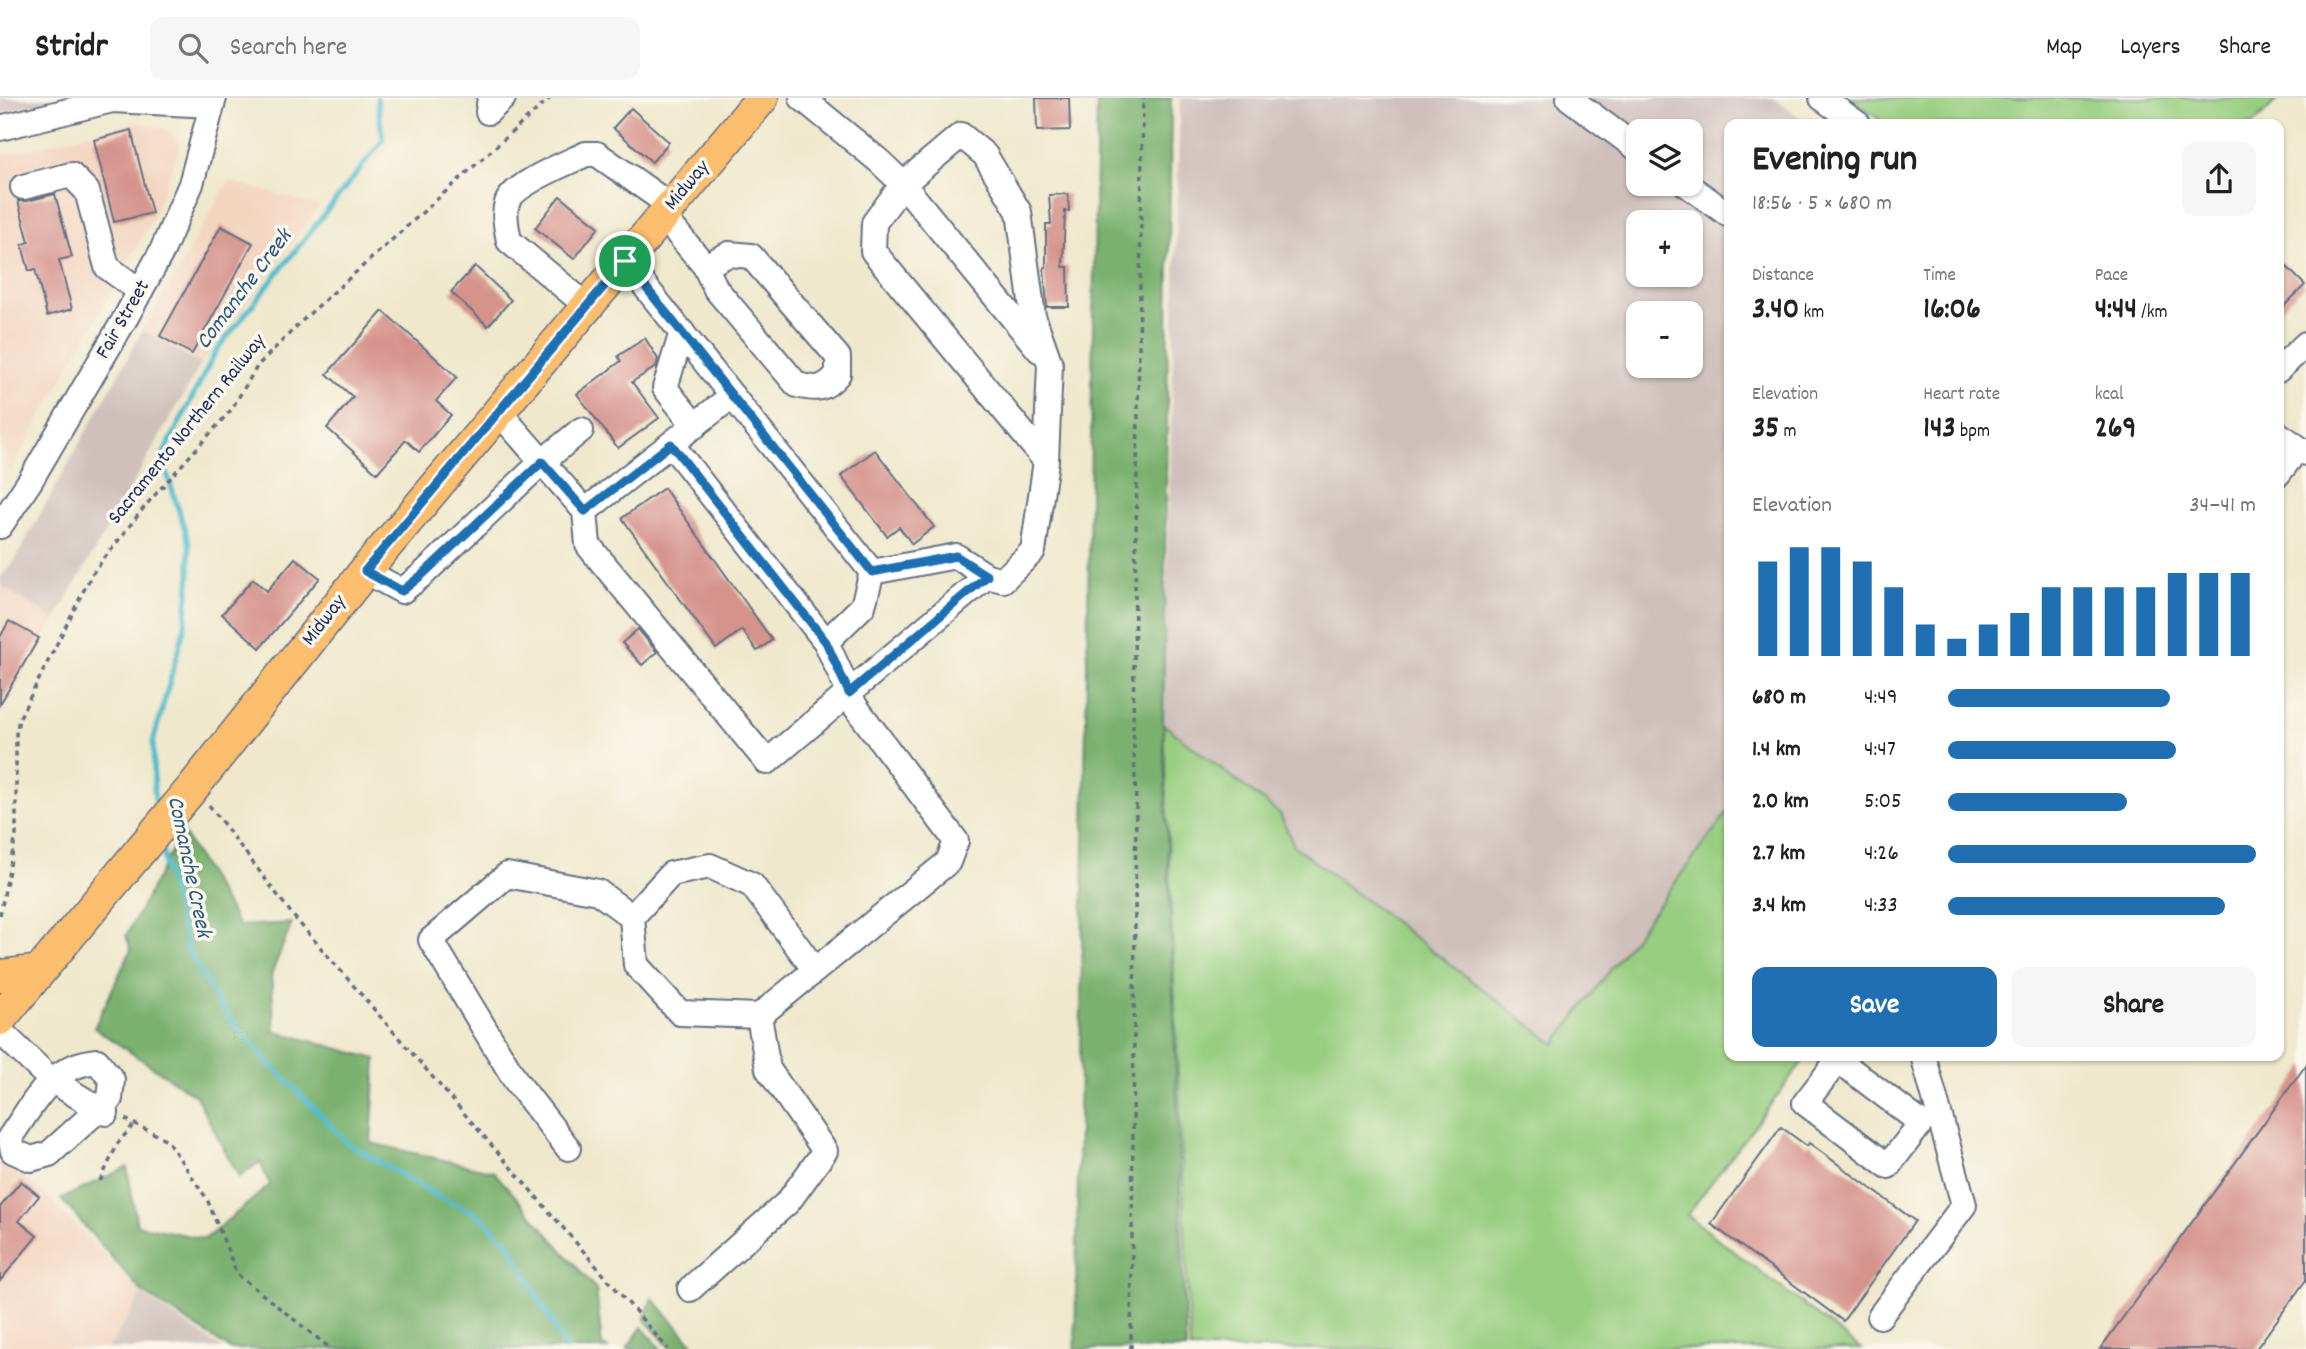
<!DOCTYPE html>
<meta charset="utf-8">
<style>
:root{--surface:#fff;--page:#f6f6f6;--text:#222;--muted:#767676;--line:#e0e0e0;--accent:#1f6fb2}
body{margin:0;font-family:Dekko,sans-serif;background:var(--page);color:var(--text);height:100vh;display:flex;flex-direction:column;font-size:26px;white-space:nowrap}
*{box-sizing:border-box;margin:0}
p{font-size:23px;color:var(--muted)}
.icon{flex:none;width:38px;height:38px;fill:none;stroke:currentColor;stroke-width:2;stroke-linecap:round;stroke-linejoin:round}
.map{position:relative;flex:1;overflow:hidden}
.drawer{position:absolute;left:1724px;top:21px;width:560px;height:942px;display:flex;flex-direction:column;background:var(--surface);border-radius:14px;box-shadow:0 2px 5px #0004}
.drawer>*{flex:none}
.fabs{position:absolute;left:1626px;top:21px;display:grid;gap:14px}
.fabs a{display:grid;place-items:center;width:77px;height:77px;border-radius:14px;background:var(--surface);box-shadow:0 2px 5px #0004;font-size:35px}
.pin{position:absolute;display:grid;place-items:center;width:60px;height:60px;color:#fff;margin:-30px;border:4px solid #fff;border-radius:50%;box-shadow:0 2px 7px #0007}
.round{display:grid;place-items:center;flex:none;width:74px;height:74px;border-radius:14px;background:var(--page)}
.summary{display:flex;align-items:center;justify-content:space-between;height:119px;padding:0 28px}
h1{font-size:38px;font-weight:700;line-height:52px}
.figures{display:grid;grid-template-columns:repeat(3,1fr);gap:10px;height:119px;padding:7px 28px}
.figures div{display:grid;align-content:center}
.figures b{font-size:30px;font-weight:700}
.figures small{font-size:19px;font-weight:400}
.figures p{font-size:19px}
.chart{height:196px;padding:14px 28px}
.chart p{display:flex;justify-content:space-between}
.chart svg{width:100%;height:126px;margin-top:7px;stroke:var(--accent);stroke-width:6}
.cta{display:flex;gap:14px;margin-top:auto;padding:14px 28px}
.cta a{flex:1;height:80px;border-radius:14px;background:var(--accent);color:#fff;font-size:28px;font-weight:700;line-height:80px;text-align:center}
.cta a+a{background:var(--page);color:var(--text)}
ul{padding:0 28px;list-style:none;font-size:23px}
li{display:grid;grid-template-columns:112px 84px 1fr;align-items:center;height:52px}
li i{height:18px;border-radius:9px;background:var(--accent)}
header{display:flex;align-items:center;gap:42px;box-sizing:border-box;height:98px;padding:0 35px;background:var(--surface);border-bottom:2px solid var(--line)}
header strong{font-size:33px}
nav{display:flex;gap:38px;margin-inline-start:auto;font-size:24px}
.search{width:490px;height:63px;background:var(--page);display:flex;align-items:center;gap:18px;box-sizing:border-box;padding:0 24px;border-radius:14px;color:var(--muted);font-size:26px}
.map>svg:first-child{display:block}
</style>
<header>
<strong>Stridr</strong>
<div class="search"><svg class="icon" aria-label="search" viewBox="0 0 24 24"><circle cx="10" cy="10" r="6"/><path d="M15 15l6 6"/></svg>Search here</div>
<nav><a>Map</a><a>Layers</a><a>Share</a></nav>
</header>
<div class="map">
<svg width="2306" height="1251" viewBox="0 0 2306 1251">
<rect width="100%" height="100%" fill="#fbf7ec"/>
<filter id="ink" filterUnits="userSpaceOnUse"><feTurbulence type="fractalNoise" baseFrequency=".0143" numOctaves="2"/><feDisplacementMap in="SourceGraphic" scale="14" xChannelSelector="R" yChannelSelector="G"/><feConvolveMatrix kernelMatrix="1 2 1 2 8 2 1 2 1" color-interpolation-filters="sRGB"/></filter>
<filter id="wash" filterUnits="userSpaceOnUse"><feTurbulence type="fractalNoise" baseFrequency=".00686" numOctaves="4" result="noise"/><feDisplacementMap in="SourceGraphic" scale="28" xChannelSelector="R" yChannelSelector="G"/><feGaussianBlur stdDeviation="1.57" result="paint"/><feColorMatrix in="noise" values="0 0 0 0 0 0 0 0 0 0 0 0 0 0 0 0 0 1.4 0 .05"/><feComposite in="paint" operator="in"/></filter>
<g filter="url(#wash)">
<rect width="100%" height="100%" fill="#efe8cc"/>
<g fill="#f3d4bf">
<path d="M137,24L168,32L181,47L151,124L10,373L0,340V58Z"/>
<path d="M229,83L320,108L201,266L143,232Z"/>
<path d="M0,487L55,522L0,616Z"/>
<path d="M0,1061L49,1100L142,1197L108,1251H0Z"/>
</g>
<g fill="#cfc0bb" fill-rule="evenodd">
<path d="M0,0H56L0,16Z"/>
<path d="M1180,0H1773L1810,26H1729V712L1555,946L1294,748L1280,716L1163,626ZM1638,33H1690V86H1638ZM1638,124H1690V177H1638ZM1638,215H1690V268H1638Z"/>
<path d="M143,232L201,266L55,522L0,487V480L13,465Z"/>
<path d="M142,1197L223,1251H108Z"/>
</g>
<g fill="#98ce80" stroke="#5a7e6f" stroke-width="2">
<path d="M1851,0H2279L2253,26H1885Z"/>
<path d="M1163,626L1280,716L1294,748L1555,946L1729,712V957H1808L1687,1117L1861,1251H1190Z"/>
</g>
<g fill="#7ab16e" stroke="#4a7066" stroke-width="2">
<path d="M1097,0H1171L1163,626L1186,1251H1075Z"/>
<path d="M182,733L239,828L292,825L271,877L275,933L376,961L371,1045L494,1074L596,1191L602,1247L608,1251H230L142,1194L61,1101L127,1069L137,1127L205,1141L270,1087L260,1064L239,1079L196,998L94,930L131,852L126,838Z"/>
<path d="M652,1200L697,1251H671L644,1221Z"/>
<path d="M642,1229L661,1251H627Z"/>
</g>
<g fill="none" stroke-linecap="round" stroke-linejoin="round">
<g stroke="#51bbce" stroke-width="5">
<path d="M157,714L154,694L153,644L185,528L190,477L189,445L162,359L216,253L383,42L377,0"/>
<path d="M162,745L165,768L189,855L221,910L263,958L349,1046L437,1098L477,1116L509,1145L566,1251"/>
</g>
</g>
<g id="blocks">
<g fill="#d5938c">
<path d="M1036,0H1069L1070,32L1037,33Z"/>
<path d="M631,10L669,44L652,64L613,30Z"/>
<path d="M131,32L152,115L114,124L94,42Z"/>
<path d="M55,96L72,159L59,162L72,211L47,218L35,171L29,173L22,147L29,144L18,103H27Z"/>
<path d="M1068,96L1069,113H1065L1063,169H1068L1069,209H1047L1044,170L1046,169V126H1051L1049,97Z"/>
<path d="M560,98L599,129L574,161L535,130Z"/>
<path d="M221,128L253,145L192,256L160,238Z"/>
<path d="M2278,160L2305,187L2278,214Z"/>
<path d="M475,168L511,202L488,228L451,194Z"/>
<path d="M383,213L457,279L436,303L451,317L419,354L406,342L377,375L327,330L353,299L327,276Z"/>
<path d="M645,240L658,261L656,269L632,284L659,320L618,350L577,296L621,263L618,258Z"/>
<path d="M875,352L934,429L912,446L899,429L887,438L841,378Z"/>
<path d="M664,390L772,542L757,553L742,532L716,551L622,420Z"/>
<path d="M295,460L320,480L260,550L222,516L253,481L267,493Z"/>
<path d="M9,523L39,540L0,606V539Z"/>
<path d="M638,531L657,554L642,567L622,545Z"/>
<path d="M2306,967V1182L2256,1251H2100Z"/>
<path d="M1781,1029L1807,1048L1809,1045L1915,1123L1843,1223L1711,1126Z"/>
<path d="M21,1083L39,1098L19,1123L37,1138L0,1183V1109Z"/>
</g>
</g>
</g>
<g filter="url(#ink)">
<use href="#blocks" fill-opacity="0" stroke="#657084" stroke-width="2"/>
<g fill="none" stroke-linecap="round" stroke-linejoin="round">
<defs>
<g id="minor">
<path d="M490,0L488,14L503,0"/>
<path d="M802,0L879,63L903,86L1039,252"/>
<path d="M1569,0L1638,51"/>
<path d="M1822,0L1858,26"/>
<path d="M0,30L112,2L212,7"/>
<path d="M1686,86L1729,117"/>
<path d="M23,89L71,77L87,93L107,169L140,193"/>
<path d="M663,118L705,168L716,191L797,287C817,292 824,292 838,276V259L751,158L729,156L705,168"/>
<path d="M625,163L872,474"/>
<path d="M587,208L509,143C507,131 503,117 507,105C513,86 567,65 586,56H597L671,108"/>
<path d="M682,234L665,290L695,328"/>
<path d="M2278,272L2306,246"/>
<path d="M498,313L585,413L588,447L767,664L987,478"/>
<path d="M2278,336L2306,355"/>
<path d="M671,346L826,544L855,608L956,743L948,764L759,918L680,915L636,867L632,819L671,776L710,768L752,787L815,872"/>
<path d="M2278,376L2298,350"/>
<path d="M585,413L732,298"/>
<path d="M0,428L30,383L126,219L162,153L191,86L214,0"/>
<path d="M365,473L402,493L422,477L542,364L581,332"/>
<path d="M872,474L956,458L987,478L1003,482L1033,453L1046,363L873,153L874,125L903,86L961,37L985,57L1019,114L1033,218L1050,266L1046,363"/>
<path d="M826,544L863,508L872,474"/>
<path d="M0,933L51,982L106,1015"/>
<path d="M1838,962L1921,1025L1888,1068L1805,1005Z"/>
<path d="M97,963L112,982L110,1001L49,1056L31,1061L13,1053L10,1039C34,1005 51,967 97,963Z"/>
<path d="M568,1050L516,983L431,842L507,777L598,794L632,819"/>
<path d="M690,1191L788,1104L825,1053L768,971L759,918"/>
<path d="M1880,1218L1964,1107L1923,957"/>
</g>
<g id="major">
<path d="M0,878L39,873"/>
<path d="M0,921L194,688L365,473L762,0"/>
</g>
</defs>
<use href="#minor" stroke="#657084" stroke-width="28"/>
<use href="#major" stroke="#657084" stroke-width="35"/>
<g stroke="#657084" stroke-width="3.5" stroke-dasharray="5 5" stroke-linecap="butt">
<path d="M209,707L295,820L668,1251"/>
<path d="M0,817L16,737V636L19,621L92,476L146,407L231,312L258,267L306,219L550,0"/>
<path d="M125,1021L167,1042L207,1101L237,1176L331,1251"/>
<path d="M100,1083L118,1045L135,1025"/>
<path d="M1131,1251L1136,707L1133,625L1143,0"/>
</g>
<use href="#minor" stroke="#fff" stroke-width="24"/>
<use href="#major" stroke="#fbbd6e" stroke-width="32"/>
</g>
</g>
<g fill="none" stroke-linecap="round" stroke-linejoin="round" filter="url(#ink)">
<defs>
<path id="route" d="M625,163L872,474L956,458L987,478L849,595L826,544L671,346L585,413L542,364L422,477L402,493L365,473Z"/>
</defs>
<use href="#route" stroke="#fff" stroke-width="14"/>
<use href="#route" stroke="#1f6fb2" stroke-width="9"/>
</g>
<g text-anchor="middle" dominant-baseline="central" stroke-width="7" stroke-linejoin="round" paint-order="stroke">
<g font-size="21" fill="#1b2f5e" stroke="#fbf7ec">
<text transform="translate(688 88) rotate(-50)">Midway</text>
<text transform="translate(124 222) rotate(-60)">Fair Street</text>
<text transform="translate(188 332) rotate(-51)">Sacramento Northern Railway</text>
<text transform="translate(325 523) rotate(-52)">Midway</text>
</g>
<g font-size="23" font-style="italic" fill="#2b5980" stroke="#fbf7ec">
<text transform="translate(245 192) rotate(-53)">Comanche Creek</text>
<text transform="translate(188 769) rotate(78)">Comanche Creek</text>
</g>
</g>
</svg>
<div class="fabs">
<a><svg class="icon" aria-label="layers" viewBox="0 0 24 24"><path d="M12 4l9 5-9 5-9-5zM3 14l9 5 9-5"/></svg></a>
<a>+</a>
<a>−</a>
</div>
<div class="pin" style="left:625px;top:163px;background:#1e9e55"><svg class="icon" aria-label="arrive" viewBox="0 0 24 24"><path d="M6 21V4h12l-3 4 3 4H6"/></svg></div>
<section class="drawer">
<div class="summary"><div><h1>Evening run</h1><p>18:56 · 5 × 680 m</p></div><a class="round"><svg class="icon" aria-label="share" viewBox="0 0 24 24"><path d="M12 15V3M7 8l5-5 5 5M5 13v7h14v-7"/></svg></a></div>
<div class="figures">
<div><p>Distance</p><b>3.40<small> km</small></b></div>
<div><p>Time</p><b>16:06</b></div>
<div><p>Pace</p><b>4:44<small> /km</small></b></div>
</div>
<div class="figures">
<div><p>Elevation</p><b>35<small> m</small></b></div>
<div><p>Heart rate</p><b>143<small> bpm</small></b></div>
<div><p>kcal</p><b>269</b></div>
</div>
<div class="chart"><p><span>Elevation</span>34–41 m</p>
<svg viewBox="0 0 160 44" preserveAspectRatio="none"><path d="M5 44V11M15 44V6M25 44V6M35 44V11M45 44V20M55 44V33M65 44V38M75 44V33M85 44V29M95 44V20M105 44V20M115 44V20M125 44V20M135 44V15M145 44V15M155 44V15"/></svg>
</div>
<ul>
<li><b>680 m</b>4:49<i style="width:72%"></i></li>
<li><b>1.4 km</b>4:47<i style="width:74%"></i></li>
<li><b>2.0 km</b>5:05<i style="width:58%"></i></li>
<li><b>2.7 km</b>4:26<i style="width:100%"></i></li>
<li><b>3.4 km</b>4:33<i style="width:90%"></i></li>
</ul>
<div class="cta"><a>Save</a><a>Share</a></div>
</section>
</div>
